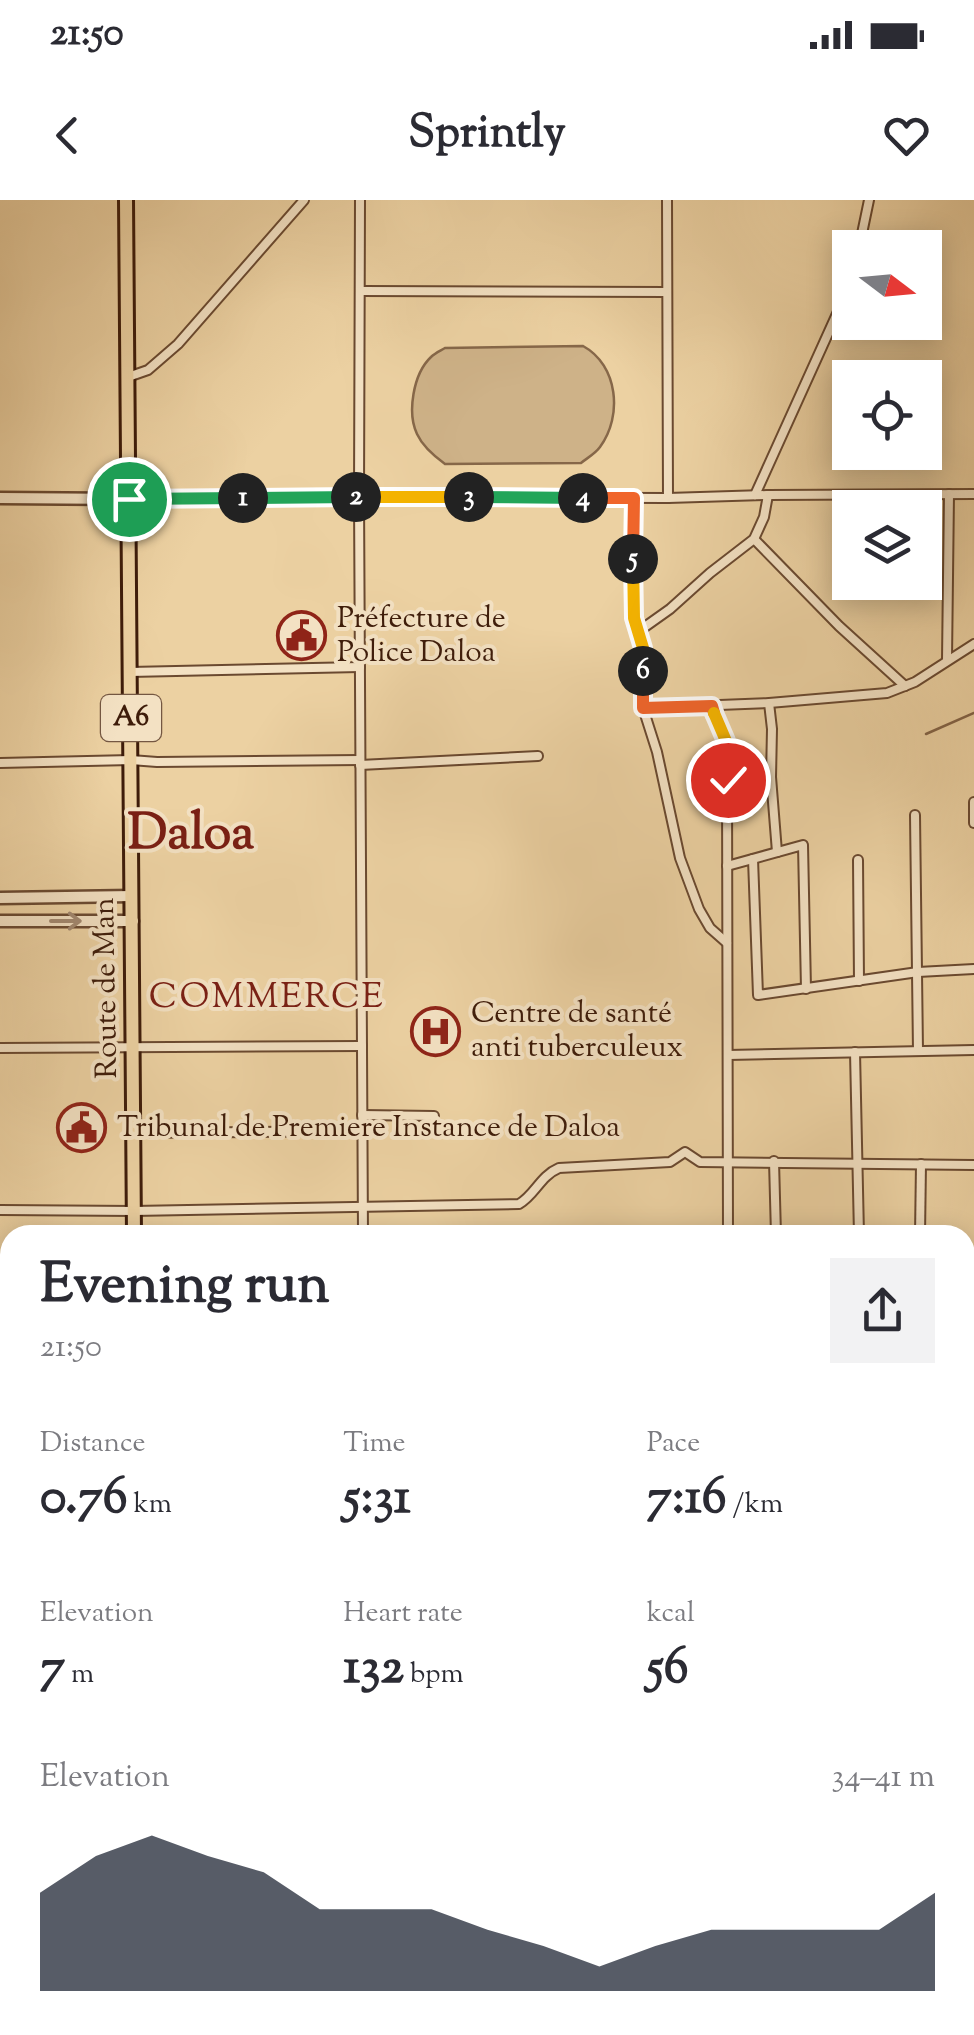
<!DOCTYPE html>
<meta charset="utf-8">
<style>
:root{--surface:#fff;--page:#f2f2f3;--text:#2b2b33;--muted:#7c7c81;--accent:#111827}
body{margin:0;font-family:"Sorts Mill Goudy",serif;background:var(--page);color:var(--text);height:100vh;display:flex;flex-direction:column;font-size:38px;white-space:nowrap}
*{box-sizing:border-box;margin:0}
p{font-size:32px;color:var(--muted)}
.icon{flex:none;width:55px;height:55px;fill:none;stroke:currentColor;stroke-width:2;stroke-linecap:round;stroke-linejoin:round}
.map{position:relative;flex:1;overflow:hidden}
.sheet{position:absolute;left:0px;top:1025px;width:975px;height:810px;display:flex;flex-direction:column;background:var(--surface);border-radius:30px 30px 0 0;box-shadow:0 5px 25px #0003}
.sheet>*{flex:none}
.needle{width:65px;rotate:106deg}
.buttons{position:absolute;left:832px;top:30px;display:grid;gap:20px}
.buttons a{display:grid;place-items:center;width:110px;height:110px;border-radius:0px;background:var(--surface);box-shadow:0 5px 25px #0003;font-size:50px}
.pin{position:absolute;display:grid;place-items:center;width:85px;height:85px;color:#fff;margin:-42px;border:5px solid #fff;border-radius:50%;box-shadow:0 2px 10px #0007}
.km{position:absolute;width:50px;height:50px;margin:-25px;border-radius:50%;background:#222;color:#fff;font-size:28px;line-height:50px;text-align:center}
.round{display:grid;place-items:center;flex:none;width:105px;height:105px;border-radius:0px;background:var(--page)}
.headline{display:flex;align-items:center;justify-content:space-between;height:170px;padding:0 40px}
h1{font-size:55px;font-weight:700;line-height:75px}
.metrics{display:grid;grid-template-columns:repeat(3,1fr);gap:15px;height:170px;padding:10px 40px}
.metrics div{display:grid;align-content:center}
.metrics b{font-size:50px;font-weight:700}
.metrics small{font-size:28px;font-weight:400}
.metrics p{font-size:28px}
.chart{height:280px;padding:20px 40px}
.chart p{display:flex;justify-content:space-between}
.chart svg{width:100%;height:180px;margin-top:10px;fill:var(--accent);opacity:.7}
.status{display:flex;justify-content:space-between;align-items:center;height:70px;padding:0 50px;background:var(--surface);direction:ltr}
.status svg{height:28px;fill:currentColor}
header{display:flex;justify-content:space-between;align-items:center;height:130px;padding:0 40px;background:var(--surface);font-size:45px;font-weight:700}
.map>svg:first-child{display:block}
</style>
<div class="status"><b>21:50</b><svg viewBox="0 0 49 12"><path d="M0 12V9h3v3zM5 12V6h3v6zM10 12V3h3v9zM15 12V0h3v12zM26 1h20v11H26zM47 4h2v5h-2z"/></svg></div>
<header><svg class="icon" aria-label="back" viewBox="0 0 24 24"><path d="M15 5l-7 7 7 7"/></svg>Sprintly<svg class="icon" aria-label="heart" viewBox="0 0 24 24"><path d="M12 20l-8-8c-3-5 5-10 8-4 3-6 11-1 8 4z"/></svg></header>
<div class="map">
<svg width="974" height="1835" viewBox="0 0 974 1835">
<rect width="100%" height="100%" fill="#ecd1a2"/>
<filter id="stains"><feTurbulence type="fractalNoise" baseFrequency=".002" numOctaves="4"/><feColorMatrix values="0 0 0 0 .2 0 0 0 0 .09 0 0 0 0 .02 0 0 0 .5 -.17"/></filter>
<radialGradient id="worn" r=".72"><stop offset=".6" stop-color="#630" stop-opacity="0"/><stop offset="1" stop-color="#630" stop-opacity=".3"/></radialGradient>
<path fill="#ceb288" stroke="#866749" stroke-width="2.5" d="M583,146C618,165 623,216 600,247C595,254 587,258 581,263L445,264C434,256 423,247 417,234C407,213 413,174 431,157C435,153 440,151 445,148Z"/>
<g fill="none" stroke-linecap="round" stroke-linejoin="round">
<path stroke="#836346" stroke-width="2.5" d="M926,534L974,513"/>
<defs>
<g id="minor">
<path d="M360,0L359,297L363,1035"/>
<path d="M667,0L668,298"/>
<path d="M859,48L869,0"/>
<path d="M361,91L667,92"/>
<path d="M128,177L148,170L178,144L304,0"/>
<path d="M755,295L850,85"/>
<path d="M635,298L632,397L634,418L643,448V508L657,552L680,658L699,709L710,728L727,743"/>
<path d="M129,299L359,297L668,298L768,295L974,294"/>
<path d="M754,339L839,426L905,486"/>
<path d="M639,431L670,409L710,373L754,339L764,317L768,295"/>
<path d="M947,460L949,294"/>
<path d="M130,472L360,467"/>
<path d="M769,503L772,529L771,577L777,652"/>
<path d="M712,506L726,541L727,580L728,1035"/>
<path d="M643,508L769,503L887,493L915,482L974,444"/>
<path d="M0,563L131,560L157,562L360,560"/>
<path d="M360,565L538,556"/>
<path d="M727,580L771,577"/>
<path d="M974,602V623"/>
<path d="M915,615L918,851"/>
<path d="M753,659L758,795L918,772L974,769"/>
<path d="M858,660L859,781"/>
<path d="M727,666L803,645L806,789"/>
<path d="M0,848L362,846"/>
<path d="M855,852L859,1035"/>
<path d="M728,855L974,850"/>
<path d="M362,915L434,916"/>
<path d="M134,933L362,931"/>
<path d="M774,961L776,1035"/>
<path d="M0,1010L134,1011L519,1004C535,995 540,976 559,968L670,962L685,952L700,962L974,965"/>
<path d="M920,1035L921,964"/>
<path d="M0,1067L10,1078"/>
<path d="M965,1130H974"/>
<path d="M0,1143L10,1144"/>
<path d="M0,1356H10"/>
<path d="M965,1495H974"/>
<path d="M965,1604H974"/>
<path d="M0,1745H10"/>
<path d="M965,1757H974"/>
<path d="M377,1825V1835"/>
<path d="M864,1825L865,1835"/>
<path d="M727,1835V1825"/>
</g>
<g id="tertiary">
<path d="M0,298L129,299"/>
<path d="M0,698L132,696"/>
<path d="M0,721H133"/>
</g>
<g id="primary">
<path d="M0,1218H10"/>
<path d="M965,1222H974"/>
</g>
<g id="trunk">
<path d="M126,0L134,1035"/>
<path d="M138,1825V1835"/>
<path d="M152,1825V1835"/>
</g>
</defs>
<use href="#minor" stroke="#6a4930" stroke-width="12"/>
<use href="#tertiary" stroke="#6a4930" stroke-width="15"/>
<use href="#primary" stroke="#3e1c0a" stroke-width="18"/>
<use href="#trunk" stroke="#3e1c0a" stroke-width="18"/>
<use href="#minor" stroke="#f3e1c3" stroke-width="8"/>
<use href="#tertiary" stroke="#f3e1c3" stroke-width="10"/>
<use href="#primary" stroke="#ecd1a2" stroke-width="12"/>
<use href="#trunk" stroke="#ecd1a2" stroke-width="12"/>
</g>
<defs><path id="oneway-shaft" d="M-6 0H5M1.5-3L5.5 0L1.5 3" fill="none" stroke-width="1.6" stroke-linecap="round" stroke-linejoin="round" transform="scale(2.5)"/></defs>
<use stroke="#a28870" href="#oneway-shaft" transform="translate(66 721)"/>
<g fill="none" stroke-linecap="round" stroke-linejoin="round">
<defs>
<path id="split-1" d="M129,299L243,298"/>
<path id="split-2" d="M243,298L356,297"/>
<path id="split-3" d="M356,297H469"/>
<path id="split-4" d="M469,297L583,298"/>
<path id="split-5" d="M583,298H634L633,359"/>
<path id="split-6" d="M633,359L634,418L643,448V471"/>
<path id="split-7" d="M643,471V508L712,506L714,513"/>
<path id="split-8" d="M714,513L726,541L728,580"/>
</defs>
<use href="#split-1" stroke="#fff" stroke-width="20"/>
<use href="#split-2" stroke="#fff" stroke-width="20"/>
<use href="#split-3" stroke="#fff" stroke-width="20"/>
<use href="#split-4" stroke="#fff" stroke-width="20"/>
<use href="#split-5" stroke="#fff" stroke-width="20"/>
<use href="#split-6" stroke="#fff" stroke-width="20"/>
<use href="#split-7" stroke="#fff" stroke-width="20"/>
<use href="#split-8" stroke="#fff" stroke-width="20"/>
<use href="#split-1" stroke="#22a559" stroke-width="12"/>
<use href="#split-2" stroke="#22a559" stroke-width="12"/>
<use href="#split-3" stroke="#f5b400" stroke-width="12"/>
<use href="#split-4" stroke="#22a559" stroke-width="12"/>
<use href="#split-5" stroke="#f0652b" stroke-width="12"/>
<use href="#split-6" stroke="#f5b400" stroke-width="12"/>
<use href="#split-7" stroke="#f0652b" stroke-width="12"/>
<use href="#split-8" stroke="#f5b400" stroke-width="12"/>
</g>
<defs>
<symbol id="civic-ring" viewBox="-11 -11 22 22"><circle r="9.5" fill="#f3e1c3" stroke="#8f2418" stroke-width="1.5"/><path d="M-.6-6.5H3V-4.5H.6V-3L4-1V1h2V6H-6V1h2V-1L-.6-3ZM-1.2 2.5V6h2.4V2.5Z" fill="#8f2418"/></symbol>
<symbol id="hospital-ring" viewBox="-11 -11 22 22"><circle r="9.5" fill="#f3e1c3" stroke="#8f2418" stroke-width="1.5"/><path d="M-5-5h3v3.5h4V-5h3V5h-3V1.5h-4V5h-3Z" fill="#8f2418"/></symbol>
</defs>
<g fill-rule="evenodd">
<use href="#civic-ring" x="274" y="408" width="55" height="55"/>
<use href="#hospital-ring" x="408" y="804" width="55" height="55"/>
<use href="#civic-ring" x="54" y="900" width="55" height="55"/>
</g>
<g text-anchor="middle" dominant-baseline="central" stroke-width="8" stroke-linejoin="round" paint-order="stroke">
<rect fill="#f3e1c3" stroke="#745742" stroke-width="2.5" x="101" y="495" width="60" height="46" rx="8"/>
<g font-size="28" font-weight="bold" fill="#3e1c0a">
<text x="131" y="518">A6</text>
</g>
<g font-size="30" fill="#3e1c0a" stroke="#f3e1c3" text-anchor="start">
<text x="337" y="419">Préfecture de<tspan x="337" dy="34">Police Daloa</tspan></text>
<text x="471" y="814">Centre de santé<tspan x="471" dy="34">anti tuberculeux</tspan></text>
<text x="117" y="928">Tribunal de Premiere Instance de Daloa</text>
</g>
<g font-size="30" fill="#3e1c0a" stroke="#f3e1c3">
<text transform="translate(107 788) rotate(-91)">Route de Man</text>
</g>
<g font-size="35" letter-spacing="2.5" fill="#7a1f14" stroke="#f3e1c3">
<text x="267" y="798">COMMERCE</text>
</g>
<g font-size="50" font-weight="bold" fill="#7a1f14" stroke="#f3e1c3">
<text x="191" y="636">Daloa</text>
</g>
</g>
<rect width="100%" height="100%" filter="url(#stains)"/>
<rect width="100%" height="100%" fill="url(#worn)"/>
</svg>
<div class="buttons">
<a><svg class="needle" viewBox="-14 -14 28 28"><path d="M0-13l5 13h-10z" fill="#e53935"/><path d="M0 13l5-13h-10z" fill="#7c7c81"/></svg></a>
<a><svg class="icon" aria-label="locate" viewBox="0 0 24 24"><circle cx="12" cy="12" r="6"/><path d="M12 2v4M12 18v4M2 12h4M18 12h4"/></svg></a>
<a><svg class="icon" aria-label="layers" viewBox="0 0 24 24"><path d="M12 4l9 5-9 5-9-5zM3 14l9 5 9-5"/></svg></a>
</div>
<div class="pin" style="left:129px;top:299px;background:#1e9e55"><svg class="icon" aria-label="arrive" viewBox="0 0 24 24"><path d="M6 21V4h12l-3 4 3 4H6"/></svg></div>
<div class="pin" style="left:728px;top:580px;background:#d93025"><svg class="icon" aria-label="check" viewBox="0 0 24 24"><path d="M5 12l5 5 9-10"/></svg></div>
<b class="km" style="left:243px;top:298px">1</b>
<b class="km" style="left:356px;top:297px">2</b>
<b class="km" style="left:469px;top:297px">3</b>
<b class="km" style="left:583px;top:298px">4</b>
<b class="km" style="left:633px;top:359px">5</b>
<b class="km" style="left:643px;top:471px">6</b>
<section class="sheet">
<div class="headline"><div><h1>Evening run</h1><p>21:50</p></div><a class="round"><svg class="icon" aria-label="share" viewBox="0 0 24 24"><path d="M12 15V3M7 8l5-5 5 5M5 13v7h14v-7"/></svg></a></div>
<div class="metrics">
<div><p>Distance</p><b>0.76<small> km</small></b></div>
<div><p>Time</p><b>5:31</b></div>
<div><p>Pace</p><b>7:16<small> /km</small></b></div>
</div>
<div class="metrics">
<div><p>Elevation</p><b>7<small> m</small></b></div>
<div><p>Heart rate</p><b>132<small> bpm</small></b></div>
<div><p>kcal</p><b>56</b></div>
</div>
<div class="chart"><p><span>Elevation</span>34–41 m</p>
<svg viewBox="0 0 160 44" preserveAspectRatio="none"><path d="M0 44V20L10 11L20 6L30 11L40 15L50 24L60 24L70 24L80 29L90 33L100 38L110 33L120 29L130 29L140 29L150 29L160 20V44z"/></svg>
</div>
</section>
</div>
